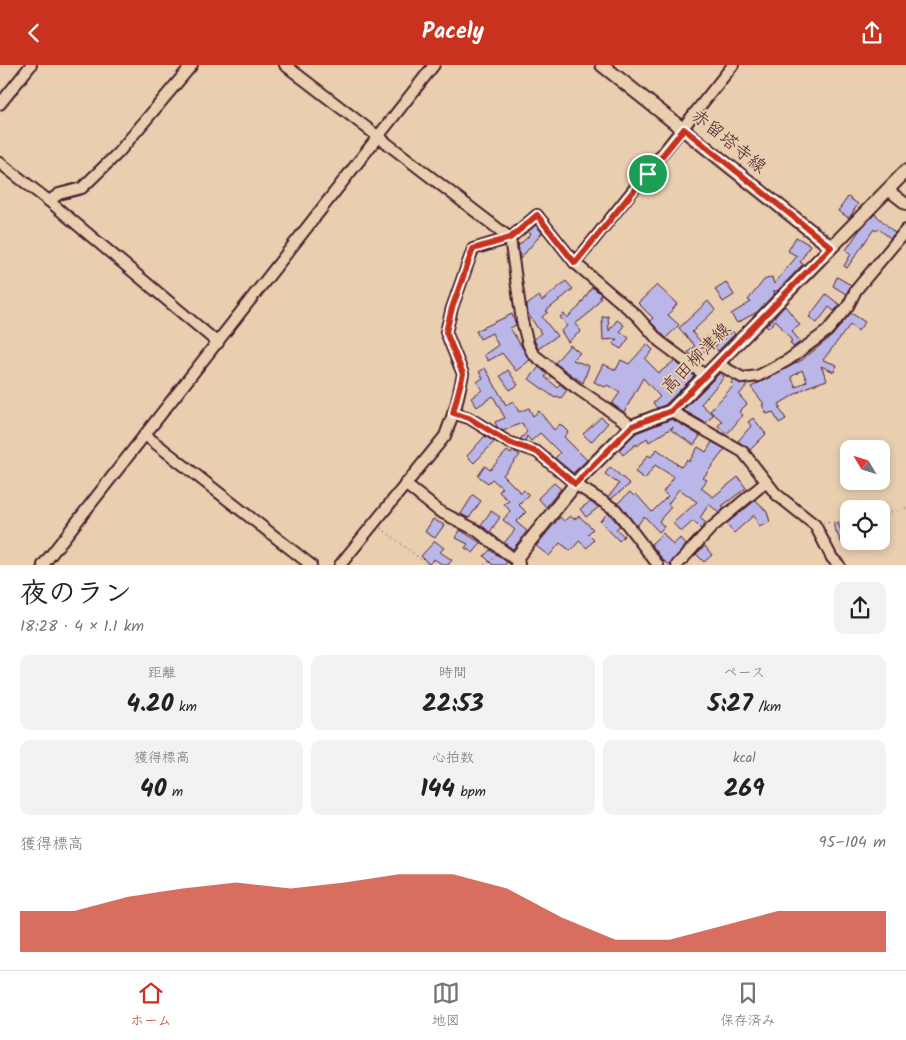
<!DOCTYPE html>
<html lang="ja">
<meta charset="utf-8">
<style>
:root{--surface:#fff;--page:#f2f2f2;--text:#222;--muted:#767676;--line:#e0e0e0;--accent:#c8321e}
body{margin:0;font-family:Kalam,"Klee One",sans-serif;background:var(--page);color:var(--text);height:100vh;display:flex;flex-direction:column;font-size:19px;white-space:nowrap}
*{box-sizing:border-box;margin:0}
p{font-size:16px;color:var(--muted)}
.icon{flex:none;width:28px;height:28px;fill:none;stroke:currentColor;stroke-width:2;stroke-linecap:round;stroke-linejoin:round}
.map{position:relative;height:500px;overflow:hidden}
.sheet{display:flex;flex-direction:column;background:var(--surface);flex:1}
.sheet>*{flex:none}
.needle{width:32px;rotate:308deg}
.buttons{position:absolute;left:840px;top:375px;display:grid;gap:10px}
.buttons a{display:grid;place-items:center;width:50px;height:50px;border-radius:10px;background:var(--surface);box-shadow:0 2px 8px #0003;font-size:25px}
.pin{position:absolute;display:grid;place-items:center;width:42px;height:42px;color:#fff;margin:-21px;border:2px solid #fff;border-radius:50%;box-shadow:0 1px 5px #0007}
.round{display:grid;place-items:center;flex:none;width:52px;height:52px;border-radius:10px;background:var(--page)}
.headline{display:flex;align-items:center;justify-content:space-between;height:85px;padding:0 20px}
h1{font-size:28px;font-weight:800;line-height:38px}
.figures{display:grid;grid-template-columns:repeat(3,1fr);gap:8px;height:85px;padding:5px 20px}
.figures div{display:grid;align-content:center;border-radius:10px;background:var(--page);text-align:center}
.figures b{font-size:25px;font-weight:800}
.figures small{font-size:14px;font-weight:400}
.figures p{font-size:14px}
.chart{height:140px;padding:10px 20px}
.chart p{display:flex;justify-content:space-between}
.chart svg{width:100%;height:90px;margin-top:5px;fill:var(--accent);opacity:.7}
header{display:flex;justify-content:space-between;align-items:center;height:65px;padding:0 20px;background:var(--accent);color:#fff;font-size:22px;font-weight:800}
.dock{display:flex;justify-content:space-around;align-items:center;height:70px;border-top:1px solid var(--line);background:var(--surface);font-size:14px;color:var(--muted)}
.dock a{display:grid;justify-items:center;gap:2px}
.dock .selected{color:var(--accent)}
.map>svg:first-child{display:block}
</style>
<header><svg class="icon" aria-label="back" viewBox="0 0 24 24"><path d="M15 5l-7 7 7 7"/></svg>Pacely<svg class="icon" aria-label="share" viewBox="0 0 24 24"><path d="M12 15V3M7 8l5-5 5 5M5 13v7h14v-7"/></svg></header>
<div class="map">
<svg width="906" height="500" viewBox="0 0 906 500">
<rect width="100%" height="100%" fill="#e9ceb0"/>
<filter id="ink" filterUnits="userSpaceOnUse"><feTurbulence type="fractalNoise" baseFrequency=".02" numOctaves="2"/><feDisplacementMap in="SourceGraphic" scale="10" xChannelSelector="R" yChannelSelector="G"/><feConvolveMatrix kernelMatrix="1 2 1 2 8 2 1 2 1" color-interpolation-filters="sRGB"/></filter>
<g filter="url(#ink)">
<g fill="#bab6e7" stroke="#4a1f2b" fill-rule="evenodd">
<path d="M848,132L858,139L849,153L838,146Z"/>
<path d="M875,149L895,168L890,173L879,164L876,166L874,164L847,203L844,201L851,189L846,185L859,166Z"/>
<path d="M536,160L542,168L520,194L518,178L519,180L531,169L528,167Z"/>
<path d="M796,172L810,180L800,197L803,199L777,226H773L775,228L757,247L737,258L731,249L751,237L748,235L764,215L772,212L774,219L797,191L788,186Z"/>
<path d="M837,212L851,220L846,229L833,221Z"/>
<path d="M566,216L573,224L546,246L548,247L542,252L557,271L538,284L534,274L541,268L528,249L527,240L539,231L542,236Z"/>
<path d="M726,217L734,230L723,237L715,224Z"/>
<path d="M657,220L677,239L668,250L679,260L666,273L650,256L653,253L638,238Z"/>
<path d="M592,222L601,229L599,232L601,233L588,249L575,259L581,266L568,277L561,266L567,261L560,252L564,249L567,253L579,242Z"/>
<path d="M826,229L840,240L834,246L829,242L817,258L809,252Z"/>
<path d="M708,236L715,245L692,267L701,277L708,271L714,278L695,294L688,287L695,281L679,263Z"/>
<path d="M785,241L800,260L792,266L800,277L793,282L790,277L792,276L776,255L768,263L766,261Z"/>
<path d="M851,248L865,257L858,266L850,260L823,295L837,300L834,307L821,301L827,315L807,322L779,339L781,342L779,343L786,354L779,358L773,347L767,349L762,340L764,339L751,322L802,295L832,271ZM802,305L807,316L796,322L791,312Z"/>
<path d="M512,249L516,260L510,263L530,295L516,306L502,288L488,296L484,290L498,280L492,268L480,274L476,266Z"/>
<path d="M608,251L609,266L617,255L624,260L620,266L629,273L621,284L613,279L617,274L603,275L602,252Z"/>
<path d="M732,266L735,269L718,286L714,282Z"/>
<path d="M647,279L653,285L645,294L659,308L674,296L694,311L665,340L657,343L653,338L660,332L643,313L624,347L612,339L620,327L607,320L605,322L594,317L603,299L616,305L621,295L629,299Z"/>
<path d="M570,280L580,288L573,295L589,301L583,318L555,298Z"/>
<path d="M539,302L547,309L545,312L557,322L560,319L567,325L561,333L557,331L555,333L529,314Z"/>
<path d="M485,303L506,340L513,336L519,347L529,343L533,351L539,346L554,365L560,359L568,367L564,372L587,395L573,408L555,393L560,388L540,368L531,376L527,371L525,376L520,374L527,367L522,358L503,366L497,362L495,357L505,353L493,331L477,342L471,333L482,325L477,317L483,313L479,307Z"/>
<path d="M508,305L518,320L510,325L500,311Z"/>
<path d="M720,308L724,312L701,339L713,350L706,358L683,345Z"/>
<path d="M733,315L747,320L739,330L747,339L739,347L743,350L727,369L718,361L722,356L710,346L734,320L731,318Z"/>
<path d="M601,352L608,358L591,377L583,369Z"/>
<path d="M753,353L766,369L750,385L738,376L751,361L748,357Z"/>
<path d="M672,354L700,371L694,380L671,365L673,362L649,377L647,373L637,381L636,379L623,390L619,385L636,368Z"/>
<path d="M485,371L494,377L474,398L467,391Z"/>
<path d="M712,377L725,384L703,413L707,415L701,423L713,432L738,412L746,423L722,441L725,443L719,448L709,439L700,453L706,458L701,464L693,456L681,467L673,458L697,437L679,424L668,439L671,442L659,456L664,462L659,467L644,451L637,461L618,438L630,427L634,431L636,429L652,447L668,431L663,427L674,412L655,400L645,414L635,407L648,390L651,392L657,384L681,402L687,395L689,397L698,382L706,387Z"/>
<path d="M507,386L511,389L513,386L520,390L503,410L521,428L524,425L529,430L519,440L526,447L516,457L527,466L513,484L504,478L515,465L503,455L510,446L504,439L509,436L499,427L502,423L492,414L488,418L478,411L485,401L490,405Z"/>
<path d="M610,402L630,419L611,434L608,432L619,419L605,409Z"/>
<path d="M554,418L561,424L546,442L538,433Z"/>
<path d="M473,430L481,436L469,453L461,449Z"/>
<path d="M756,435L767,447L770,457L759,462L754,450L734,468L726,459Z"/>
<path d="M590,437L599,442L586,452L580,444Z"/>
<path d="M491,446L500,452L490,467L481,460Z"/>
<path d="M608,448L620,461L616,464L624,471L619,476L600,456Z"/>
<path d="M570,451L574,454L579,451L593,464L588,469L594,475L587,483L579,476L571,486L560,478L549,491L536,481L560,452L564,456Z"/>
<path d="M433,454L444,460L435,473L425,467Z"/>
<path d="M838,458L841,465L849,461V476L843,481L833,460Z"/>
<path d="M460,465L481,478L473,488L465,483L468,479L456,473Z"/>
<path d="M663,468L673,480L680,473L686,480L670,500L664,496L651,479Z"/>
<path d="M435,476L444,483L440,487L452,495L448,500H443L434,494L429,499L421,491Z"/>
<path d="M705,481L712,490L704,497L696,489Z"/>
<path d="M490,485L507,497L505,500H493L484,491Z"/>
</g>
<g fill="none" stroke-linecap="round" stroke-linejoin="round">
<defs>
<g id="minor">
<path d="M285,0L510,173L522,256L528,279L533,289L575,322L632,361"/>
<path d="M0,39L31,0"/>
<path d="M0,98L49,136L218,278"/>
<path d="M888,125L906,139"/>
<path d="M49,136L59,129L82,123L118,88L192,0"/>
<path d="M575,198L733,0"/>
<path d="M718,299L743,313L758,311L788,295L827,266L848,241L856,225L906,165"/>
<path d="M671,346L743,387L776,429L815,460L832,493L839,500"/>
<path d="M453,348L469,353L508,377L537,387L575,419L616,445L658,500"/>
<path d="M145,370L311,500"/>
<path d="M405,419L439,446L476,465L518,497"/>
<path d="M43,500L434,0"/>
<path d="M340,500L445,371L456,341L463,309L446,267L452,243L473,184L510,173L537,150L575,198L637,251L659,276L706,311"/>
<path d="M677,500L711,463L766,417"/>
</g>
<g id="major">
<path d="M602,0L831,182"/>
<path d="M518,500L517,492L581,412L632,361L671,346L906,106"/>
</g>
</defs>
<use href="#minor" stroke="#4a1f2b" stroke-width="14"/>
<use href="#major" stroke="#4a1f2b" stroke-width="16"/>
<g stroke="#4a1f2b" stroke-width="1" stroke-dasharray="1 4" stroke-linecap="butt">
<path d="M881,450L906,443"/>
<path d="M823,458L849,456"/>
<path d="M381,463L427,499"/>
<path d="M484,500L496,492"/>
</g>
<use href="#minor" stroke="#e9ceb0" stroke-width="10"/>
<use href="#major" stroke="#e9ceb0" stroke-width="12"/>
</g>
</g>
<g fill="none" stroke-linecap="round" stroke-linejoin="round" filter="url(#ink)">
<defs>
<path id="route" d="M684,64L831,182L671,346L632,361L575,419L537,387L508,377L469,353L453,348L463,309L446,267L452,243L473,184L510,173L537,150L575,198Z"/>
</defs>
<use href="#route" stroke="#fff" stroke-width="10"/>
<use href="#route" stroke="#c8321e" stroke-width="6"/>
</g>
<g text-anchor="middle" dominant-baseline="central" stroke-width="4" stroke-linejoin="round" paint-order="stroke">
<g font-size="18" fill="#4a1f2b" stroke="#e9ceb0">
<text transform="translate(728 77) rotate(39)">赤留塔寺線</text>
<text transform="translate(697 294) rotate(-46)">高田柳津線</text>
</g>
</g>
</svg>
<div class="buttons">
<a><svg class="needle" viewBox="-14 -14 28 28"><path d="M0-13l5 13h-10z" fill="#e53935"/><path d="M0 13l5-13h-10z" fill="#767676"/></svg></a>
<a><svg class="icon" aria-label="locate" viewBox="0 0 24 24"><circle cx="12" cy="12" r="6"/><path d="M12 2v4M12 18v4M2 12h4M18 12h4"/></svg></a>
</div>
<div class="pin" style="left:648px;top:109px;background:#1e9e55"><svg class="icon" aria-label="arrive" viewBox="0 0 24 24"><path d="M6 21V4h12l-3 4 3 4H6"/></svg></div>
</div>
<section class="sheet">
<div class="headline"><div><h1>夜のラン</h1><p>18:28 · 4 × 1.1 km</p></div><a class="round"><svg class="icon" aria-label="share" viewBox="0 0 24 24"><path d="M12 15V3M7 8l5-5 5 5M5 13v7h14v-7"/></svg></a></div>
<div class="figures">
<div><p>距離</p><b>4.20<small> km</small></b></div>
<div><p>時間</p><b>22:53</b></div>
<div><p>ペース</p><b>5:27<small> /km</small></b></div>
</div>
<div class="figures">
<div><p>獲得標高</p><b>40<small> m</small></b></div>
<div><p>心拍数</p><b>144<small> bpm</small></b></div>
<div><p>kcal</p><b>269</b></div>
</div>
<div class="chart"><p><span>獲得標高</span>95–104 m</p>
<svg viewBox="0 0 160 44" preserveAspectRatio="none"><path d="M0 44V24L10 24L20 17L30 13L40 10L50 13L60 10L70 6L80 6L90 13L100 27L110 38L120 38L130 31L140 24L150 24L160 24V44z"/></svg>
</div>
</section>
<nav class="dock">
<a class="selected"><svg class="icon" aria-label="home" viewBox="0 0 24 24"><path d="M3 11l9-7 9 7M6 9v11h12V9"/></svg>ホーム</a>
<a><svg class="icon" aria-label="map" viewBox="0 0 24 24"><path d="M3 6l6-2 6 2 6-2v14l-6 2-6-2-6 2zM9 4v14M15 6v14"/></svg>地図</a>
<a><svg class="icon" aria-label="saved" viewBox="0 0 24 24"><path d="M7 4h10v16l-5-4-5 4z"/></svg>保存済み</a>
</nav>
